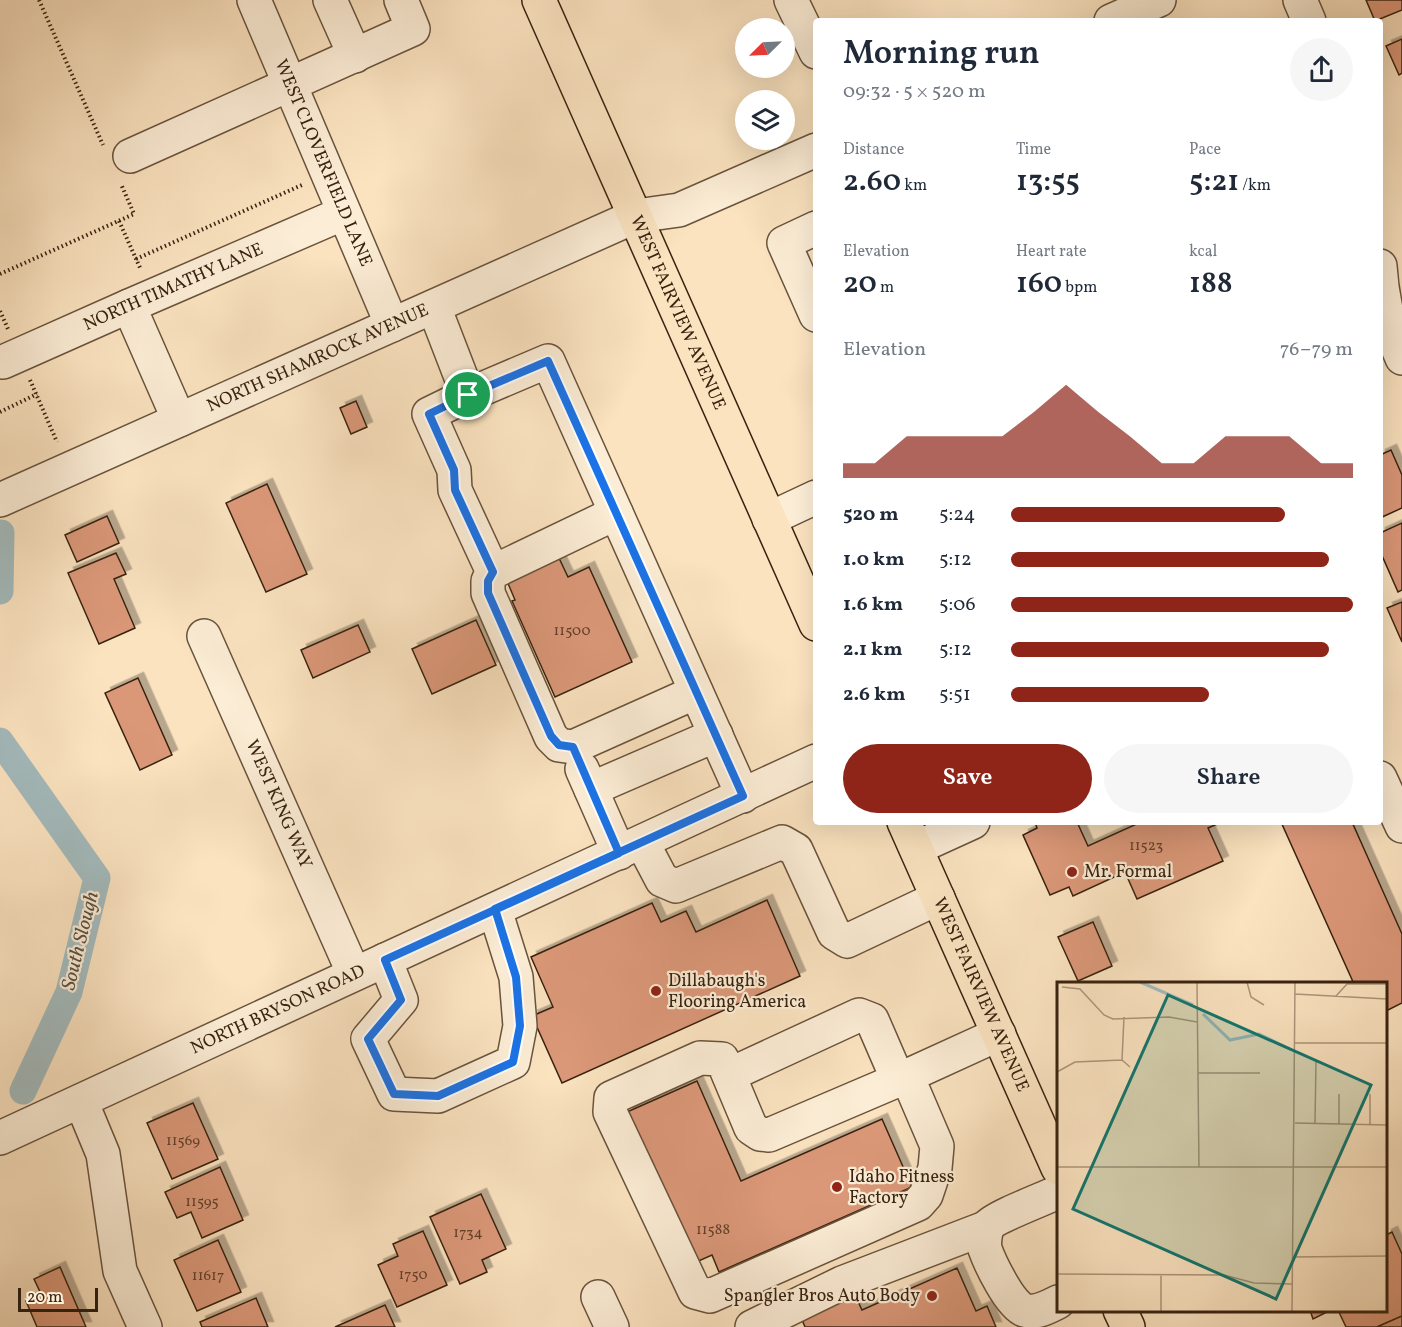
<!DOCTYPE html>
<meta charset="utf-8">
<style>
:root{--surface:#fff;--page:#f6f6f7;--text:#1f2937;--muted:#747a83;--accent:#8f2418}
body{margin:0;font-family:Vollkorn,serif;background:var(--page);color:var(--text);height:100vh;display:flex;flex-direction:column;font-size:22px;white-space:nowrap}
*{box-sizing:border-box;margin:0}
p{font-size:20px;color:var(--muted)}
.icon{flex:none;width:33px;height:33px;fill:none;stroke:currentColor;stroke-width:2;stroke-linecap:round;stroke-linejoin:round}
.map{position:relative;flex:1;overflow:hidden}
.sheet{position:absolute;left:813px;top:18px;width:570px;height:807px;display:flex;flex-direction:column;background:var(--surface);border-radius:6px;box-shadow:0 6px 24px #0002}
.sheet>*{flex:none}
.needle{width:39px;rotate:246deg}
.tools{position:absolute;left:735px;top:18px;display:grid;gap:12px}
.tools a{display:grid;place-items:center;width:60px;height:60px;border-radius:50%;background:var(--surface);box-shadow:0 6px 24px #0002;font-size:30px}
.scale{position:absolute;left:18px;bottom:15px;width:80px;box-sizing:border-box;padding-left:6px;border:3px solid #382310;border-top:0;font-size:16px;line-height:21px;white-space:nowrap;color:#382310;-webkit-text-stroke:4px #fcedd6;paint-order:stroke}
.pin{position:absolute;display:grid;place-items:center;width:51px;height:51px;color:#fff;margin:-26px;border:3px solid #fff;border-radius:50%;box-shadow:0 2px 6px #0007}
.round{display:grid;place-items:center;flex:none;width:63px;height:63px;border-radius:32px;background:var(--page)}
.summary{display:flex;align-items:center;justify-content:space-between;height:102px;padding:0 30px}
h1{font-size:33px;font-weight:600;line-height:45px}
.metrics{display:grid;grid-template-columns:repeat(3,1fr);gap:9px;height:102px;padding:6px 30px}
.metrics div{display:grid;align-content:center}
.metrics b{font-size:30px;font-weight:600}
.metrics small{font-size:16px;font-weight:400}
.metrics p{font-size:16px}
.chart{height:168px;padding:12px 30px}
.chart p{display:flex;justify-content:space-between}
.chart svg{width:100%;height:108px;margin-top:6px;fill:var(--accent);opacity:.7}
.action{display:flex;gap:12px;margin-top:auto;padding:12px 30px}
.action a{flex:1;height:69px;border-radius:36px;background:var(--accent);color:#fff;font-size:24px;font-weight:600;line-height:69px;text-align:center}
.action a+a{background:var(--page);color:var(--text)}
ul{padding:0 30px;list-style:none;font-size:20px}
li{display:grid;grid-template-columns:96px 72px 1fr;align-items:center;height:45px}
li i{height:15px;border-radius:8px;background:var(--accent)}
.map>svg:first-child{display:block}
</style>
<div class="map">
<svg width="1402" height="1327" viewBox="0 0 1402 1327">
<defs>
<filter id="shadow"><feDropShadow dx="5.5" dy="-5.5" stdDeviation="0" flood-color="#0004"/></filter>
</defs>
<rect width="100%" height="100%" fill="#fbe3c0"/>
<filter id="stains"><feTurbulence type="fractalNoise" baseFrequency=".00333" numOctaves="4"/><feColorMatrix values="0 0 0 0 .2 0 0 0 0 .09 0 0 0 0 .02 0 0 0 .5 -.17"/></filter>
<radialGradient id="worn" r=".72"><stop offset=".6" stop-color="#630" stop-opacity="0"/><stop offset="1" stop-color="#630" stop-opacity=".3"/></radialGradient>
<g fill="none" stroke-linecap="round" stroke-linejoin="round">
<g stroke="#a3bbbd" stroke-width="27">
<path d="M0,591L1,533"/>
<path d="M0,741L97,878L69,992L23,1091"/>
</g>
</g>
<g fill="#db9879" stroke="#382310" stroke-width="1.5" filter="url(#shadow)">
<path d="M1366,0H1402V10L1375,21Z"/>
<path d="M1402,39V73L1399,75L1386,46Z"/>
<path d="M356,401L367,427L351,434L340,408Z"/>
<path d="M1391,450L1402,475V508L1380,518V455Z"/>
<path d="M267,484L307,574L266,592L226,503Z"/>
<path d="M107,516L119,543L77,562L65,535Z"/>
<path d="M1402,523V590L1398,592L1380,551V533Z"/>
<path d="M116,553L126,574L114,579L135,628L99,644L68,573Z"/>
<path d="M559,558L568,577L589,567L632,662L555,697L512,601L515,600L507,581Z"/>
<path d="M1402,602V642L1387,608Z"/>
<path d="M476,620L496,665L432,694L412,649Z"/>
<path d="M358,625L370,652L313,678L301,650Z"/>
<path d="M138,678L172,755L140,770L105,693Z"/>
<path d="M1035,822H1077L1088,846L1141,822H1222L1208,828L1223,861L1137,899L1125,872L1073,896L1069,887L1050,895L1023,835L1037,828Z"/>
<path d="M1281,822H1352L1402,934V1003L1386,1011V984H1354Z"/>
<path d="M767,900L800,976L562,1083L532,1016L553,1007L531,957L652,903L661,922L686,911L696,932Z"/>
<path d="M1093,922L1112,966L1078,981L1058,937Z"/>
<path d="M697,1081L741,1181L882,1119L912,1187L719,1272L712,1255L694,1263L627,1112Z"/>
<path d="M193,1103L218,1159L172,1179L147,1123Z"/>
<path d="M220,1167L243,1220L202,1238L191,1212L177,1218L165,1192Z"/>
<path d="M481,1194L506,1249L482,1260L487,1272L460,1284L430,1217Z"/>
<path d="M423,1231L447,1285L397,1307L378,1265L398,1256L393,1244Z"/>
<path d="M1392,1232L1402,1254V1316L1377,1327H1346L1338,1310H1386V1235Z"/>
<path d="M218,1240L241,1292L197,1311L174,1260Z"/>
<path d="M60,1267L86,1327H37L26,1301L41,1294L34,1279Z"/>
<path d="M957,1268L976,1311L987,1306L996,1327H805L798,1310L851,1286L862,1310Z"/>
<path d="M256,1298L268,1327H202L200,1322Z"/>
<path d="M385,1305L395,1327H335Z"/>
<path d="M1310,1310H1331L1313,1319Z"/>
<path d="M1402,1316V1327H1377Z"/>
</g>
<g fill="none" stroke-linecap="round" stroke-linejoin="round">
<defs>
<g id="minor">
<path id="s1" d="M254,0L392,325"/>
<path d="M330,0L355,56"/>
<path d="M791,0L816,52"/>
<path d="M1300,0L1309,21"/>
<path d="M1111,21L1159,0"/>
<path d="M130,156L413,29L401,0"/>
<path d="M816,228L784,243L816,315"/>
<path d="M1380,266C1382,298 1389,329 1402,358"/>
<path d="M129,306L179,420"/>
<path d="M434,307L468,395L548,361L743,796"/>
<path id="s2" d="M3,362L129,306L344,213"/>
<path d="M468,395L429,414L454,470L455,490L493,572"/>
<path id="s3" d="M0,500L636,216L679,210L816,150"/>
<path d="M616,513L493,572L488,581V593L551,737L559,745L573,747L696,692"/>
<path d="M769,519L816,497"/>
<path id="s4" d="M204,636L354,974"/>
<path d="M582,769L619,853"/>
<path d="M1380,778L1402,826"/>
<path d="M591,789L716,735"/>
<path d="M642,842L662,880L676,886L782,842L796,850L834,933L847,941L938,898"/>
<path d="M916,848L973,822"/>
<path d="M385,960L401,1000L368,1039L394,1094L438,1096L513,1062L520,1026L516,977L495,910"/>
<path d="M729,1075L859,1015L872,1020L898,1080"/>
<path d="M907,1076L937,1146L935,1168L926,1195L918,1204L710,1296L695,1292L610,1112L611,1098L700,1058L722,1059L751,1128L760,1134L769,1135L898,1080L907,1076L999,1034"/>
<path d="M81,1101L103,1154L120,1271L145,1327"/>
<path id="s5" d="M0,1138L816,761"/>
<path d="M1058,1192C1046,1198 995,1217 988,1226C985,1232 984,1243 985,1249C990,1263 1010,1305 1024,1310C1036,1314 1048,1307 1058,1302"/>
<path d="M598,1297L612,1327"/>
<path d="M752,1327L842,1283L988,1227"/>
</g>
<g id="major">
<path id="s6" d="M539,0L816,624"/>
<path id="s7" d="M904,822L1058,1168"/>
<path d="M1120,1310L1128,1327"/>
</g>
</defs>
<use href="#minor" stroke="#69533c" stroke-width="36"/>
<use href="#major" stroke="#382310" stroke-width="36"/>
<g stroke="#382310" stroke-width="4" stroke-dasharray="1.5 3" stroke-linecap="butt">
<path d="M39,0L103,145"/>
<path d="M119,221L141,270"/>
<path d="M136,259L302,185"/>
<path d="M0,274L134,214L121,184"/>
<path d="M0,311L8,329"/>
<path d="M30,380L57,442"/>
<path d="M0,412L37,394"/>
</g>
<use href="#minor" stroke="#fcedd6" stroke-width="33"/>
<use href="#major" stroke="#fbe3c0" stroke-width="33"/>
</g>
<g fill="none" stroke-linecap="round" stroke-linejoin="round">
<defs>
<path id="route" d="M468,395L429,414L454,470L455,490L493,572L488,581V593L551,736L559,745L573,747L619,853L385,960L401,1000L368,1039L394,1094L438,1096L513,1062L520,1026L516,977L495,909C578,872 660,833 743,796L548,361L468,395"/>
</defs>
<use href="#route" stroke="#fff" stroke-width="12"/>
<use href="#route" stroke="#1a73e8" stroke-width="8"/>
</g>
<g fill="#8f2418" stroke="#fcedd6" stroke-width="2">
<circle cx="1072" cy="872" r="6"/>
<circle cx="656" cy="991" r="6"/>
<circle cx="837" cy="1187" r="6"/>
<circle cx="932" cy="1296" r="6"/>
</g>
<g text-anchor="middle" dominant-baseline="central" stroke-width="4.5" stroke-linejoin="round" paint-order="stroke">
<g font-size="15" fill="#61402a">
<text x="572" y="631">11500</text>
<text x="1146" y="846">11523</text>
<text x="183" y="1141">11569</text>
<text x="202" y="1202">11595</text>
<text x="713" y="1230">11588</text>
<text x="468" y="1233">1734</text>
<text x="413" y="1275">1750</text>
<text x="208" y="1276">11617</text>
</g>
<g font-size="18" fill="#382310" stroke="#fcedd6">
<text stroke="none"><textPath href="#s1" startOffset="177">WEST CLOVERFIELD LANE</textPath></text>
<text stroke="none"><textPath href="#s2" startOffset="186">NORTH TIMATHY LANE</textPath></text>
<text stroke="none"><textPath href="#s6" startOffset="342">WEST FAIRVIEW AVENUE</textPath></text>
<text stroke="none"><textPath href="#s3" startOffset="348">NORTH SHAMROCK AVENUE</textPath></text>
<text stroke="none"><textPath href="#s4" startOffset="184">WEST KING WAY</textPath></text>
<text stroke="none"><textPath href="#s7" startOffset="189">WEST FAIRVIEW AVENUE</textPath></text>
<text stroke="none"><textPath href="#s5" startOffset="306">NORTH BRYSON ROAD</textPath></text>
</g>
<g font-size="18" fill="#382310" stroke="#fcedd6" text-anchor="start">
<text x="1084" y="872">Mr. Formal</text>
<text x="668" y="981">Dillabaugh's<tspan x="668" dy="21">Flooring America</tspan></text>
<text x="849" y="1177">Idaho Fitness<tspan x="849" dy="21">Factory</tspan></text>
<text x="920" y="1296" text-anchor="end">Spangler Bros Auto Body</text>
</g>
<g font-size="20" font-style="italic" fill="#585144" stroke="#fcedd6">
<text transform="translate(81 941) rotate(-76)">South Slough</text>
</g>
</g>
<g transform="translate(1057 982)">
<rect width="330" height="330" fill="#fbe3c0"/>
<path fill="none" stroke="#a3bbbd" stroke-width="3" d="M83,0L136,23M146,32L173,58L202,52L233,67"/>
<path fill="none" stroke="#ad967a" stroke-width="1.5" d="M140,0L142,185M190,0L194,15L207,23M5,5L23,7L47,33L56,37L112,35L140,40M238,12L330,17M279,14L290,2H330M67,35L65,78L73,85M238,61H330M0,90L18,80L65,78M141,91H203M313,112V142M238,141L330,143M258,141L259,79M282,142V112M0,185H330M235,275L330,274M0,292L167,293L197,301L235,302M104,293V330M235,330L238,0"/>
<path fill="#0f766e" fill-opacity="0.15" stroke="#0f766e" stroke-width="3" d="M111,13L314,103L219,317L16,227Z"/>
<rect width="330" height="330" fill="none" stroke="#382310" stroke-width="3"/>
</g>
<rect width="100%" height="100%" filter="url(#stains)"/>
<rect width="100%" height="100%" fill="url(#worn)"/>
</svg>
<div class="tools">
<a><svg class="needle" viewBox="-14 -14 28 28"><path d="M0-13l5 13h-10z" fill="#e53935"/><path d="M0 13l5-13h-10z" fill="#747a83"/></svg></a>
<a><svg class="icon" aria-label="layers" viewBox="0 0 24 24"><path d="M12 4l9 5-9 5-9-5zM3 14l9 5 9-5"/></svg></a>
</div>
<div class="scale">20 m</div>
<div class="pin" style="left:468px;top:395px;background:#1e9e55"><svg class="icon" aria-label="arrive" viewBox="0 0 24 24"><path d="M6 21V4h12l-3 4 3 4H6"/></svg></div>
<section class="sheet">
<div class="summary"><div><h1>Morning run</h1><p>09:32 · 5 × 520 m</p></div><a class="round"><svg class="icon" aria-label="share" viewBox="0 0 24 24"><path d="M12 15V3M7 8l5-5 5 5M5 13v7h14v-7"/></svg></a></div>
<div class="metrics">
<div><p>Distance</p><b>2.60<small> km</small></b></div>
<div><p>Time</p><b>13:55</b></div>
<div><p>Pace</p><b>5:21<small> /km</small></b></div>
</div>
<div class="metrics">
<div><p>Elevation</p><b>20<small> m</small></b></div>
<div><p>Heart rate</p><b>160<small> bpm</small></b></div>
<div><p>kcal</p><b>188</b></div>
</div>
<div class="chart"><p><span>Elevation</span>76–79 m</p>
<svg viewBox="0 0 160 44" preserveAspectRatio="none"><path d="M0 44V38L10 38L20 27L30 27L40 27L50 27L60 17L70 6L80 17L90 27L100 38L110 38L120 27L130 27L140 27L150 38L160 38V44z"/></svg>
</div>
<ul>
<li><b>520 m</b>5:24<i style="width:80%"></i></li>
<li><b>1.0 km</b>5:12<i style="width:93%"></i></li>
<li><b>1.6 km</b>5:06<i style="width:100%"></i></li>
<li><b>2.1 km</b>5:12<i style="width:93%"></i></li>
<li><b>2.6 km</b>5:51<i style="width:58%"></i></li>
</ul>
<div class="action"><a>Save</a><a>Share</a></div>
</section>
</div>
